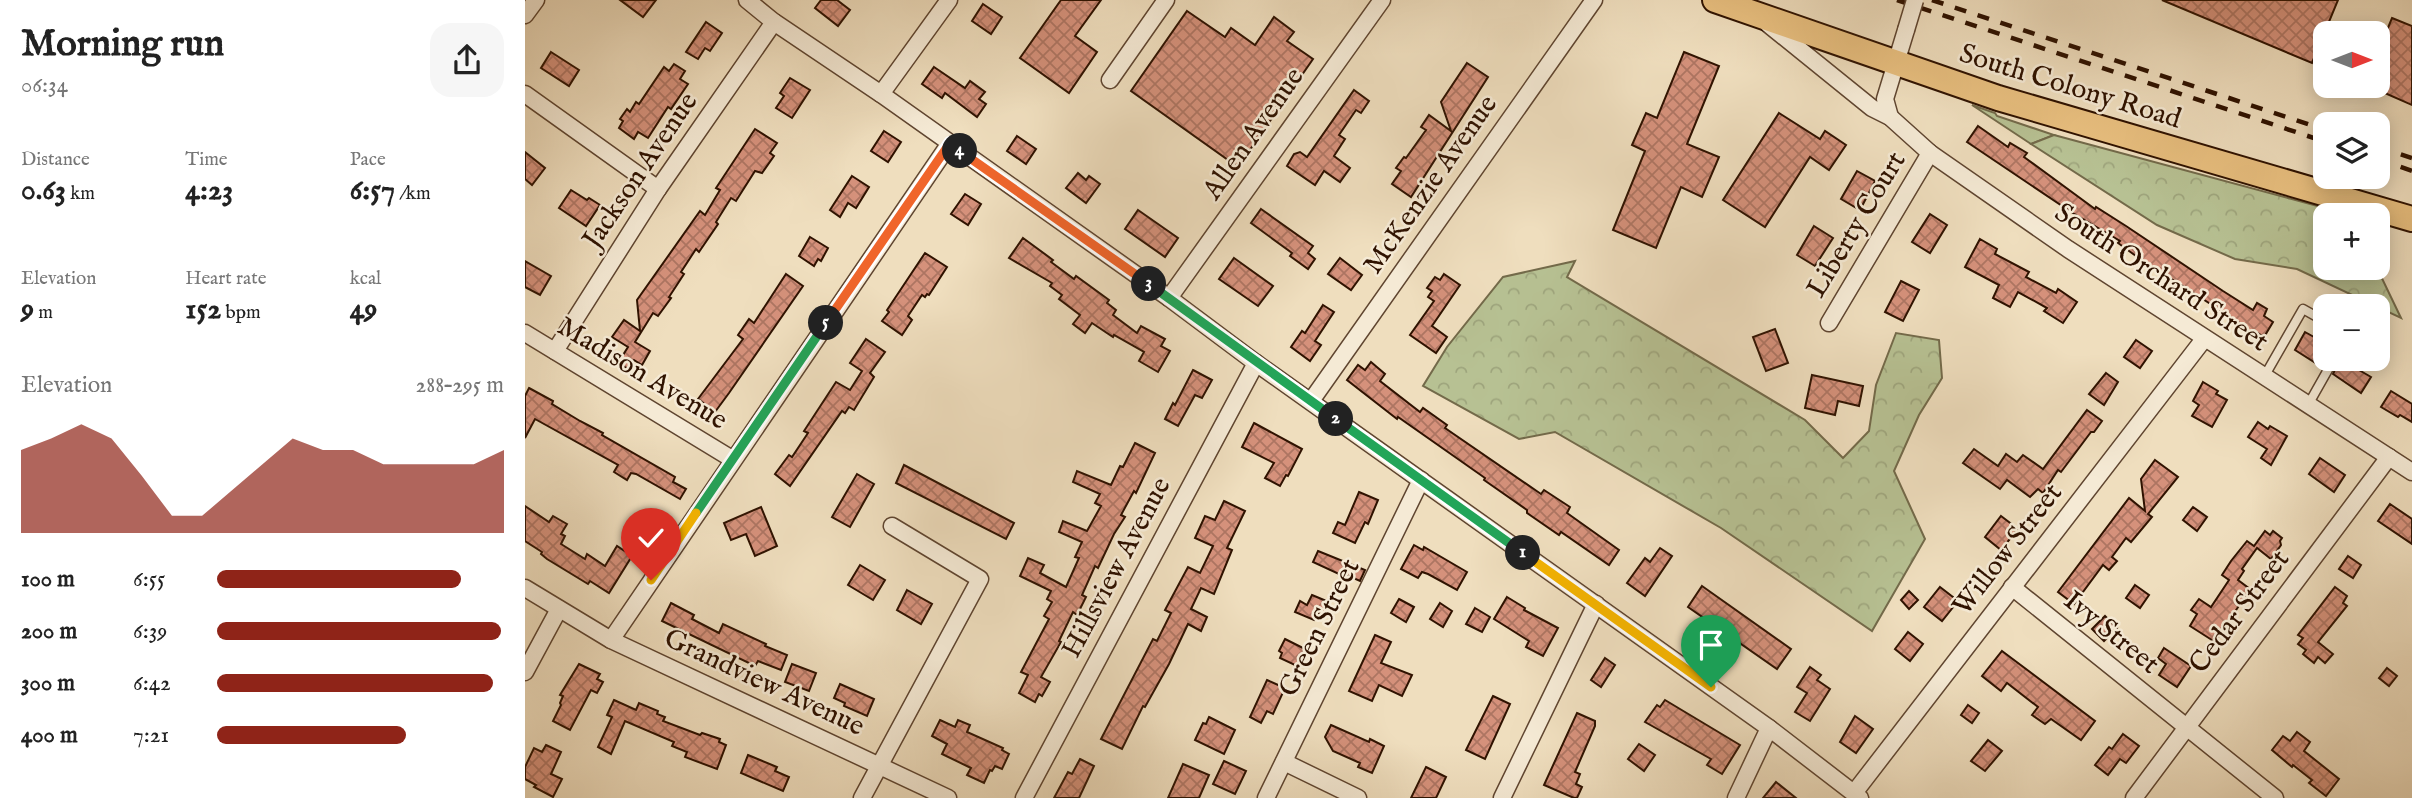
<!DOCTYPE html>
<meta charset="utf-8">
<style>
:root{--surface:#fff;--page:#f6f6f6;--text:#222;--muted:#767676;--accent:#8f2418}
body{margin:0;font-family:"IM FELL English",serif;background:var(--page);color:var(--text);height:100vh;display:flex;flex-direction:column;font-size:26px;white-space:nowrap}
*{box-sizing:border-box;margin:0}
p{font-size:23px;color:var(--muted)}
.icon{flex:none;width:38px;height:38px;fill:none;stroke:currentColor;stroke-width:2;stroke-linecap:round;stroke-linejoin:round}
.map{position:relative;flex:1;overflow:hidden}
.panel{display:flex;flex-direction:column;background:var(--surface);width:525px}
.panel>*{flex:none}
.needle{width:46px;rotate:90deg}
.buttons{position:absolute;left:1788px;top:21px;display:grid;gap:14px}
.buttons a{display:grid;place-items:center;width:77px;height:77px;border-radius:14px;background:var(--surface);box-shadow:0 4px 18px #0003;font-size:35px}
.pin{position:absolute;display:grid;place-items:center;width:60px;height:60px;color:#fff;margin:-72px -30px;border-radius:50% 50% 50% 0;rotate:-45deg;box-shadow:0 0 7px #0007}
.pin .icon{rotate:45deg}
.km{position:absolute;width:35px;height:35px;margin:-18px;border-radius:50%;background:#222;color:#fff;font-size:19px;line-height:35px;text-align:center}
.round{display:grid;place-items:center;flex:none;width:74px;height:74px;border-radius:21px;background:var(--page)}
.head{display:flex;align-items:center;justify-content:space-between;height:119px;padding:0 21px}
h1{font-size:38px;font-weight:800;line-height:52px}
.figures{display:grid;grid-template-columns:repeat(3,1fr);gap:10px;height:119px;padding:7px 21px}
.figures div{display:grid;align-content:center}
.figures b{font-size:30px;font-weight:800}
.figures small{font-size:19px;font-weight:400}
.figures p{font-size:19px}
.chart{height:196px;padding:14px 21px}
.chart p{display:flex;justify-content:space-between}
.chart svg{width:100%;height:126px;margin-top:7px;fill:var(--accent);opacity:.7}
ul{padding:0 21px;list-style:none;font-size:23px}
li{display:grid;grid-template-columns:112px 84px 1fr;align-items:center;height:52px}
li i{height:18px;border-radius:9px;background:var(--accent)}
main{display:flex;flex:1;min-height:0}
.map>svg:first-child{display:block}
</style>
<main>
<section class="panel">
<div class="head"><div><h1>Morning run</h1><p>06:34</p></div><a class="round"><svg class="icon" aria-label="share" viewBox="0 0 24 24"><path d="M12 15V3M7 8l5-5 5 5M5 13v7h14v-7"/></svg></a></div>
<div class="figures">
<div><p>Distance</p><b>0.63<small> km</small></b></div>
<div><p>Time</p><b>4:23</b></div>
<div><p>Pace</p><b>6:57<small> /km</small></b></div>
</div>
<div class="figures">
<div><p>Elevation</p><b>9<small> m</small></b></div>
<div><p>Heart rate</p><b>152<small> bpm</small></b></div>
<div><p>kcal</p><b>49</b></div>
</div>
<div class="chart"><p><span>Elevation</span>288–295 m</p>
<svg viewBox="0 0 160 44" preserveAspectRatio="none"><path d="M0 44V15L10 11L20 6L30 11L40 24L50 38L60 38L70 29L80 20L90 11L100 15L110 15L120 20L130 20L140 20L150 20L160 15V44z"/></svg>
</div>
<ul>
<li><b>100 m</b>6:55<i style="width:85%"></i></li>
<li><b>200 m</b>6:39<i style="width:99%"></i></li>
<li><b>300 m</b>6:42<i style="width:96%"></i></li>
<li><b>400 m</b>7:21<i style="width:66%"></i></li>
</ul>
</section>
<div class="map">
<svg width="1887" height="798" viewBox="0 0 1887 798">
<defs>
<pattern id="forest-crowns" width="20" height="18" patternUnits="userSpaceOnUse" patternTransform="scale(1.75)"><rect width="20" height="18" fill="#b7c193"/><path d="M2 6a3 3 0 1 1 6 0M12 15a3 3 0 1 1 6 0" fill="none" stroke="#9ea57d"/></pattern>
<pattern id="building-cross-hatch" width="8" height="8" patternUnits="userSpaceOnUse" patternTransform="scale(1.75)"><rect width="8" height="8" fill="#d5917b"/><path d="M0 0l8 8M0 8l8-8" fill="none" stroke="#ad7562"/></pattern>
</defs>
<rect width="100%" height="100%" fill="#efdebe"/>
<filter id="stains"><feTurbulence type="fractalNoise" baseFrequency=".00286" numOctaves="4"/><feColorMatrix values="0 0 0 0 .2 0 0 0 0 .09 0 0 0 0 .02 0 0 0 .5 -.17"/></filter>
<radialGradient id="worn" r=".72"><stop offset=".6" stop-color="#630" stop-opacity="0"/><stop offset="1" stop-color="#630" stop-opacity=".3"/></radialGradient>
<path fill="#b7c193" stroke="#736a4a" stroke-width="2" d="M1447,105L1470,113L1472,116L1529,135L1506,144Z"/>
<g fill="url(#forest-crowns)" stroke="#736a4a" stroke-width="2">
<path d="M1529,135L1826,215H1801V268H1852L1876,318L1772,269L1710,259L1632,225L1506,144Z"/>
<path d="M1050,261L1042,277L1280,420L1318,458L1344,431L1351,385L1371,333L1414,340L1417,378L1394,415L1369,471L1400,539L1347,631L1196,528L1030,432L994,439L898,386L922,347L978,277Z"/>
</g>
<g fill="url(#building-cross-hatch)" stroke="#2f1200" stroke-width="2">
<path d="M95,0H131L118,17Z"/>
<path d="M296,0H312L325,10L313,26L290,8Z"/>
<path d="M536,0H576L550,36L572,52L544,93L495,58Z"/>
<path d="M1637,0H1813L1787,63Z"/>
<path d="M458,4L477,17L466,34L447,21Z"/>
<path d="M662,11L700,37L706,28L730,45L749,17L769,32L762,41L788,59L713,167L606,91Z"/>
<path d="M1867,18L1887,26V105L1853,90V52Z"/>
<path d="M181,22L197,33L185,51L180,48L173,59L161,52Z"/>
<path d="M26,52L54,70L44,86L16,68Z"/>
<path d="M1159,52L1194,66L1162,144L1194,157L1177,197L1156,187L1131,248L1088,230L1120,151L1107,145L1121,113L1132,118Z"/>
<path d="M942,63L963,77L886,197L867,184L876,171L871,168L879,157L881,158L901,130L896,127L904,115L926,131L916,102Z"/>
<path d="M149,64L160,71L155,79L163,84L146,109L143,107L123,138L113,132L109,139L94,128L98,121L95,119L102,109L105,112L111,102L114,104L139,67L144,71Z"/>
<path d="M409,67L440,88L445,81L460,92L454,99L461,104L452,117L420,93L417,98L397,84Z"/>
<path d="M265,78L285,90L267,118L251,108L259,96L255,93Z"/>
<path d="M829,90L844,101L836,113L831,110L814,135L820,139L809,156L825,168L815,182L799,171L790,185L762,166L769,154L775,152L782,157Z"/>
<path d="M1254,113L1295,139L1300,131L1321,145L1304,170L1285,157L1240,227L1198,200Z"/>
<path d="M1453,126L1483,147L1485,143L1502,153L1499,157L1570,209L1571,207L1601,226L1698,291L1728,310L1732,303L1742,309L1739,316L1748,322L1739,337L1731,332L1729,336L1717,329L1718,325L1611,256L1593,243L1595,241L1546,212L1442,142Z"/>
<path d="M230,129L252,143L245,153L249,156L237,173L230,171L211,201L206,198L191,222L193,224L174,252L171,249L156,272L159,274L144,297L146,298L133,316L128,313L110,342L125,351L117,365L109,360L103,369L93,363L103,347L87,337L99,320L115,331L112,300L175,211L180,215L195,190L191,188Z"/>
<path d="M359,131L376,142L363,162L346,151Z"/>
<path d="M492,136L511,149L501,164L482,151Z"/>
<path d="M0,152L20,168L7,185L0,179Z"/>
<path d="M1332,171L1350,181L1335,210L1316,199Z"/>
<path d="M553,173L561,180L564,176L575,184L561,203L541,188Z"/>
<path d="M327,176L344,187L331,208L323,203L315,217L305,210Z"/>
<path d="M46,190L62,200L64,198L75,205L61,226L34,208Z"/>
<path d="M440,194L456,204L443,225L426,214Z"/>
<path d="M736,209L788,246L783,253L790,259L783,269L765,256L767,253L726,223Z"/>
<path d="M613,210L653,238L640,257L600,229Z"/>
<path d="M1405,214L1422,225L1405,253L1387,242Z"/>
<path d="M1289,226L1308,238L1290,266L1272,255Z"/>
<path d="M285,237L303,248L296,261L293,259L289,266L274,256Z"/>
<path d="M498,238L528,260L526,262L549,279L551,276L584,300L582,303L591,310L588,315L612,333L616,326L640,339L636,346L645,351L633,372L614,361L619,352L589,335L588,337L567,323L560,333L548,324L555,315L534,299L537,295L525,286L527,283L484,258Z"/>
<path d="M1455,239L1472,249L1470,254L1504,272L1501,277L1531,293L1533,289L1552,302L1538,323L1519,311L1522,308L1493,292L1485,307L1468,298L1474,285L1440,267Z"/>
<path d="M400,253L422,267L404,295L402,294L400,297L397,295L383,316L387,320L377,335L357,321L364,312L362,310Z"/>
<path d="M709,258L748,286L733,306L694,279Z"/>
<path d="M815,258L837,275L826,290L803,274Z"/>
<path d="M0,261L26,276L15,295L0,287Z"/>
<path d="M261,274L278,286L204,393L190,412L187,410L183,415L174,408L178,403L173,399L218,339L213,335L224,319L229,323Z"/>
<path d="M919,274L935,285L907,326L922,337L911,353L885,335L909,301L903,297L907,291L902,288L910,277L915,280Z"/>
<path d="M1376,281L1394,290L1378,321L1360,312Z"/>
<path d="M798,305L809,312L790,341L796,345L785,361L766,347L777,331L780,333Z"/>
<path d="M1250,329L1263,363L1241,371L1228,337Z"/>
<path d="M1780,332L1789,337L1792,332L1801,337L1802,359L1797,367L1770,350Z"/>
<path d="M341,339L360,352L345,373L349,377L329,410L324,407L320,413L317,411L265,486L250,474L264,455L267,457L283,433L279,431L311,382L325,390L337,371L325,363Z"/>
<path d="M1611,340L1627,351L1615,368L1599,357Z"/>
<path d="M1815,359L1846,377L1836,393L1808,374Z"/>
<path d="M846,362L860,374L855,381L895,412L898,408L922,425L920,428L1016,494L1019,490L1045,507L1042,513L1094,550L1084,565L1036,532L1034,535L1002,513V510L959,480L960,478L873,417L872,419L822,380L833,365L840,370Z"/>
<path d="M668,370L687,380L677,398L670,395L653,426L640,419L648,403L650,405Z"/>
<path d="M1581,373L1593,382L1579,405L1564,394Z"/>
<path d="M1287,375L1338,386L1334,406L1313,401L1310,415L1280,408Z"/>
<path d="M1678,382L1693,391L1691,394L1702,400L1687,427L1667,416L1674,405L1668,401Z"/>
<path d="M4,388L28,401L27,404L55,421L78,433L77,435L150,477L148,482L161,489L155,499L111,474L106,473L102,480L89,472L93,465L10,419L0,438V396Z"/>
<path d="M1866,391L1887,404V422L1875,415L1873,417L1856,407Z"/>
<path d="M1562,410L1577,421L1569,432H1566L1536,472L1533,470L1518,493L1513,489L1505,497L1482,480L1475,489L1438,463L1449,449L1473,466L1481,454L1492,462L1498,455L1518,469Z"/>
<path d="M1733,422L1743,429L1745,426L1762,436L1746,465L1736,458L1742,449L1723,437Z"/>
<path d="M729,423L777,449L763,476L761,475L755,486L740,478L749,463L717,447Z"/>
<path d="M610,443L630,453L611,493L609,491L596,515L600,517L589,534L573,568L570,566L557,595L561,597L552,615L548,612L534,641L536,642L516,677L525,682L517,696L514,694L510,702L494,693L503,675L496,672L524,619L519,616L527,602L522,599L526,591L495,576L503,558L519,565L515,573L541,587L554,558L550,557L557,542L534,532L538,521L562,531L576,506L570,503L575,494L548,482L552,471L586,485L595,466L598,467Z"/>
<path d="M1795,458L1820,475L1809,492L1784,474Z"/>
<path d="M1630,460L1653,477L1623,514L1627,517L1606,542L1601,538L1587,557L1592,561L1584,570L1578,565L1549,604L1533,592L1604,498L1620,511L1616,479Z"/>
<path d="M379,465L489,523L481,539L371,483Z"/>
<path d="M332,474L349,484L325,527L307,517Z"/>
<path d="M834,492L853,500L843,524L840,522L830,543L808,533L813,522L820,525Z"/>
<path d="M699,501L720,511L702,548L707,550L689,594L676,588L666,609L682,617L676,631L663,624L644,664L620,707L618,706L597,749L576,739L628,639L632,641L646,613L640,610L663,567L675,573L688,546L670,538L680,516L690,520Z"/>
<path d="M1865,504L1887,519V544L1853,521Z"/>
<path d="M0,506L24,522L28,516L42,524L36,534L40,536L36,544L60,559L62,554L80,566L92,546L107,556L84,593L65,581L63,584L22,559L16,554L17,552L0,541Z"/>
<path d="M236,507L252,546L230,556L221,534L206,540L199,523Z"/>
<path d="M1668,507L1682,517L1672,531L1658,520Z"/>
<path d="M1476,516L1493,529L1476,550L1460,537Z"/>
<path d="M1740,531L1745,535L1748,531L1757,538L1755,541L1756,545L1746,559L1732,548L1717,569L1719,571L1713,580L1725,589L1690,642L1665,626L1672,614L1666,610L1674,599L1686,607L1704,580L1697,575L1706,561L1722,541L1729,546Z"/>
<path d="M889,545L898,550L899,547L942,572L932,590L903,574L897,572L893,578L876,569Z"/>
<path d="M1135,548L1147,556L1120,596L1102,583L1120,558L1125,562Z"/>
<path d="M793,551L840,570L835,581L817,573L816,575L788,562Z"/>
<path d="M1823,556L1836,565L1828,578L1814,569Z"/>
<path d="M335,565L360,580L348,600L323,585Z"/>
<path d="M1610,585L1624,595L1615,608L1601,598Z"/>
<path d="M1177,586L1266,649L1252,669L1163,607Z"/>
<path d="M1415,587L1433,601L1417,621L1399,607Z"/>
<path d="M1810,587L1822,596L1818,603L1822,606L1793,642L1808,654L1800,663L1793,657L1789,663L1778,654L1781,650L1773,644L1778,638L1773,635Z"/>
<path d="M382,590L407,604L396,624L372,610Z"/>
<path d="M1384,591L1393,600L1384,609L1376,600Z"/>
<path d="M787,595L804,602L798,615L792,613L789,620L770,612L775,601L782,605Z"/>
<path d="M982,597L1000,608L999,610L1033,628L1018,656L1001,647L1004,641L969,619Z"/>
<path d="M874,599L889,607L881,622L866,613Z"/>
<path d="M146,603L169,615L167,619L194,633L198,624L241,644L240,646L262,655L256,670L233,661L230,666L137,621Z"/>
<path d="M915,603L927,611L918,627L905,619Z"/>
<path d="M950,608L965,617L957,632L941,624Z"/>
<path d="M1580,616L1592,628L1579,641L1567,629Z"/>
<path d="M1383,632L1398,644L1385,661L1370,649Z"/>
<path d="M850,635L866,642L856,663L887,675L877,696L854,685L847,701L824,691Z"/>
<path d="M760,639L780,649L772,666L755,658L757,653L754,651Z"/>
<path d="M1639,648L1666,666L1652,687L1634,675L1641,664L1633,658Z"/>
<path d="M1477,651L1570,721L1556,740L1526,719L1520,724L1507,715L1513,707L1482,683L1476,691L1457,676Z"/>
<path d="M1080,658L1090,665L1076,687L1066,680Z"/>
<path d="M54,664L75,674L72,679L78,682L72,693L66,690L45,730L28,721L36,705L35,703L38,696L35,695Z"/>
<path d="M267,664L291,673L284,691L260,682Z"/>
<path d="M1285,667L1296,675L1292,680L1305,689L1285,721L1270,712L1282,693L1272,687Z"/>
<path d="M1862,668L1872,676L1864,686L1854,678Z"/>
<path d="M742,680L760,688L748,714L742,711L736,723L725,717Z"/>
<path d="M315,684L349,699L342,716L319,706L320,703L309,698Z"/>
<path d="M968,696L985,704L960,759L941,750Z"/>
<path d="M89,700L111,710L114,703L133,711L132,714L140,717L138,721L175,735L177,733L195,739L194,742L201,745L192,769L160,757L162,752L147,746L149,742L100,721L86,754L73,747L87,717L82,715Z"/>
<path d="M1140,700L1215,745L1197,774L1182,765L1186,759L1120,722L1132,705L1135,707Z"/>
<path d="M1443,705L1454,713L1447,723L1436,715Z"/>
<path d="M1052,713L1070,721V726L1050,772L1055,774L1051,784L1057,787L1052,798H1049L1019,785Z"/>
<path d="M1330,716L1348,729L1331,753L1315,742Z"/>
<path d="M684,717L710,730L699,754L670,740L678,723L681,724Z"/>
<path d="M415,720L430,727L433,720L445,725L442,732L478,748L477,750L484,754L477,769L470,766L467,771L465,770L459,783L442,775L446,768L417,754L422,744L407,736Z"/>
<path d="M806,725L844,742L845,739L859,746L847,773L833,767L835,763L808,751L800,737Z"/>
<path d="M1772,732L1785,742L1779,751L1814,779L1801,796L1784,783L1787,780L1768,765L1767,767L1747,750L1758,736L1765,741Z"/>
<path d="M1598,734L1614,746L1601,763L1595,759L1583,775L1570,765L1584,747L1587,749Z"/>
<path d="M1463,740L1477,751L1460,771L1446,761Z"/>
<path d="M1114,744L1130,755L1119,771L1103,759Z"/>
<path d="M21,745L36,752L26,774L37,779L28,797L9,787L11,785L0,779V767L9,748L17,752Z"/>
<path d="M223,755L252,767L250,771L264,777L258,791L216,773Z"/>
<path d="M555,759L569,766L554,798H529L543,772L547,774Z"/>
<path d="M699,761L721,771L710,794L688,784Z"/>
<path d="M658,764L684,775L674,798H643Z"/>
<path d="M901,767L921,777L911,798H886Z"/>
<path d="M1251,782L1271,798H1238Z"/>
</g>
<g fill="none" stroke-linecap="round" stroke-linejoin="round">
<defs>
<g id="lane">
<path d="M1739,377L1778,309L1801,322"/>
<path d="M1783,405L1809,359"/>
</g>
<g id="street">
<path d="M222,0L249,22L356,94L644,298L731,363L1244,728L1335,798"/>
<path d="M0,15L11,0"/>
<path d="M1243,24L1347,108L1365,117L1405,153L1543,249L1887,472"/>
<path d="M585,80L641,0"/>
<path d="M0,94L133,189"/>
<path d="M356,94L424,0"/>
<path d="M1365,117L1360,99L1381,30"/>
<path d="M644,298L857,0"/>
<path d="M1304,323L1405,153"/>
<path d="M0,333L207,459"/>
<path d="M30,351L133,189L249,22"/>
<path d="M786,401L1069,0"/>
<path d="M1487,587L1750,798"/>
<path d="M0,588L86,640L423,798"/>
<path d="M86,640L425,143"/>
<path d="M0,672L34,609"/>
<path d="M759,762L833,798"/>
<path d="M1329,793L1679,339"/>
<path d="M337,798L455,579L367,526"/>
<path d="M499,798L731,363"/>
<path d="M741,798L896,480"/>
<path d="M977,798L1071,604"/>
<path d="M1211,798L1244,728"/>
<path d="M1609,798L1864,457"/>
</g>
<path id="primary" d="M1190,0L1473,98L1887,219"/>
</defs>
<use href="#lane" stroke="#5f4530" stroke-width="11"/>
<use href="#street" stroke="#5f4530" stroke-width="19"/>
<use href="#primary" stroke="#2f1200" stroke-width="28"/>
<use href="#lane" stroke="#f5ead5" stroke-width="8"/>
<use href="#street" stroke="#f5ead5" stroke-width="16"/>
<use href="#primary" stroke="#e8bf7f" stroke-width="24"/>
<g stroke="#2f1200" stroke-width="4.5" stroke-dasharray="12 12" stroke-linecap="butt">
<path d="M1372,0L1801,142"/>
<path d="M1407,0L1801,130"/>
<path d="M1853,147L1887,158"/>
<path d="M1853,159L1887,171"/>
</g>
<defs>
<path id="street-bridge" d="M1381,30L1390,0"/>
</defs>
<use href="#street-bridge" stroke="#5f4530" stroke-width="19" stroke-linecap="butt"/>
<use href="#street-bridge" stroke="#f5ead5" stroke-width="16"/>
</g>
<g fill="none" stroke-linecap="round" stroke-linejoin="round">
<defs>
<path id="split-1" d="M998,553L1186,687"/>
<path id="split-2" d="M811,419L998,553"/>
<path id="split-3" d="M624,284L811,419"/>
<path id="split-4" d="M435,151L624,284"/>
<path id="split-5" d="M301,323L425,143L435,151"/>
<path id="split-6" d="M171,513L301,323"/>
<path id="split-7" d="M126,580L171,513"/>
</defs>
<use href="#split-1" stroke="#fff" stroke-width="14"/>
<use href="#split-2" stroke="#fff" stroke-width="14"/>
<use href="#split-3" stroke="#fff" stroke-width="14"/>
<use href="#split-4" stroke="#fff" stroke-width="14"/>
<use href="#split-5" stroke="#fff" stroke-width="14"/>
<use href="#split-6" stroke="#fff" stroke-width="14"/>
<use href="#split-7" stroke="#fff" stroke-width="14"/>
<use href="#split-1" stroke="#f5b400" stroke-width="9"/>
<use href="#split-2" stroke="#22a559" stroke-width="9"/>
<use href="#split-3" stroke="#22a559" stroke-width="9"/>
<use href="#split-4" stroke="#f0652b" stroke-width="9"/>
<use href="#split-5" stroke="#f0652b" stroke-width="9"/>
<use href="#split-6" stroke="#22a559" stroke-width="9"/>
<use href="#split-7" stroke="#f5b400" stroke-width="9"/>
</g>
<g text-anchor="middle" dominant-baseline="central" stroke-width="5" stroke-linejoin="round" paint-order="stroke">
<g font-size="28" fill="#2f1200" stroke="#f5ead5">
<text transform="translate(1545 87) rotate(17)">South Colony Road</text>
<text transform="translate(729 134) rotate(-55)">Allen Avenue</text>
<text transform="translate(116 171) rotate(-56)">Jackson Avenue</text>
<text transform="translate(906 185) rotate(-55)">McKenzie Avenue</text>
<text transform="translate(1332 225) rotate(-59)">Liberty Court</text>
<text transform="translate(1636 278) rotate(33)">South Orchard Street</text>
<text transform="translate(117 374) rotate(31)">Madison Avenue</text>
<text transform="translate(1483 550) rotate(-52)">Willow Street</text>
<text transform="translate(592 568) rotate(-62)">Hillsview Avenue</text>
<text transform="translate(1715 612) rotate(-53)">Cedar Street</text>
<text transform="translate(795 628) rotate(-64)">Green Street</text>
<text transform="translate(1586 633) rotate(39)">Ivy Street</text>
<text transform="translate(239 683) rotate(25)">Grandview Avenue</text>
</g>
</g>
<rect width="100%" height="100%" filter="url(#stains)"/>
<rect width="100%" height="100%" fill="url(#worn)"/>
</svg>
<div class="buttons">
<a><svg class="needle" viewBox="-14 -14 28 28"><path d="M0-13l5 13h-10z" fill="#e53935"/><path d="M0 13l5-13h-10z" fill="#767676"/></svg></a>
<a><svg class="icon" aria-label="layers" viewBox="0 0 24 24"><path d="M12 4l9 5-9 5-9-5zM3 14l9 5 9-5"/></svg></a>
<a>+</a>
<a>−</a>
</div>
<div class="pin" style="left:1186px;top:687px;background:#1e9e55"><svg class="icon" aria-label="arrive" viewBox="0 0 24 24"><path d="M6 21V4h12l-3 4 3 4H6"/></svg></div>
<div class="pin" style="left:126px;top:580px;background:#d93025"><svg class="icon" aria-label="check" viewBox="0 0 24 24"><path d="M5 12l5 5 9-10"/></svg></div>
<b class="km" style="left:998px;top:553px">1</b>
<b class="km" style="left:811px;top:419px">2</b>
<b class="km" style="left:624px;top:284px">3</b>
<b class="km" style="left:435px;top:151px">4</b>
<b class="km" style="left:301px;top:323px">5</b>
</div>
</main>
